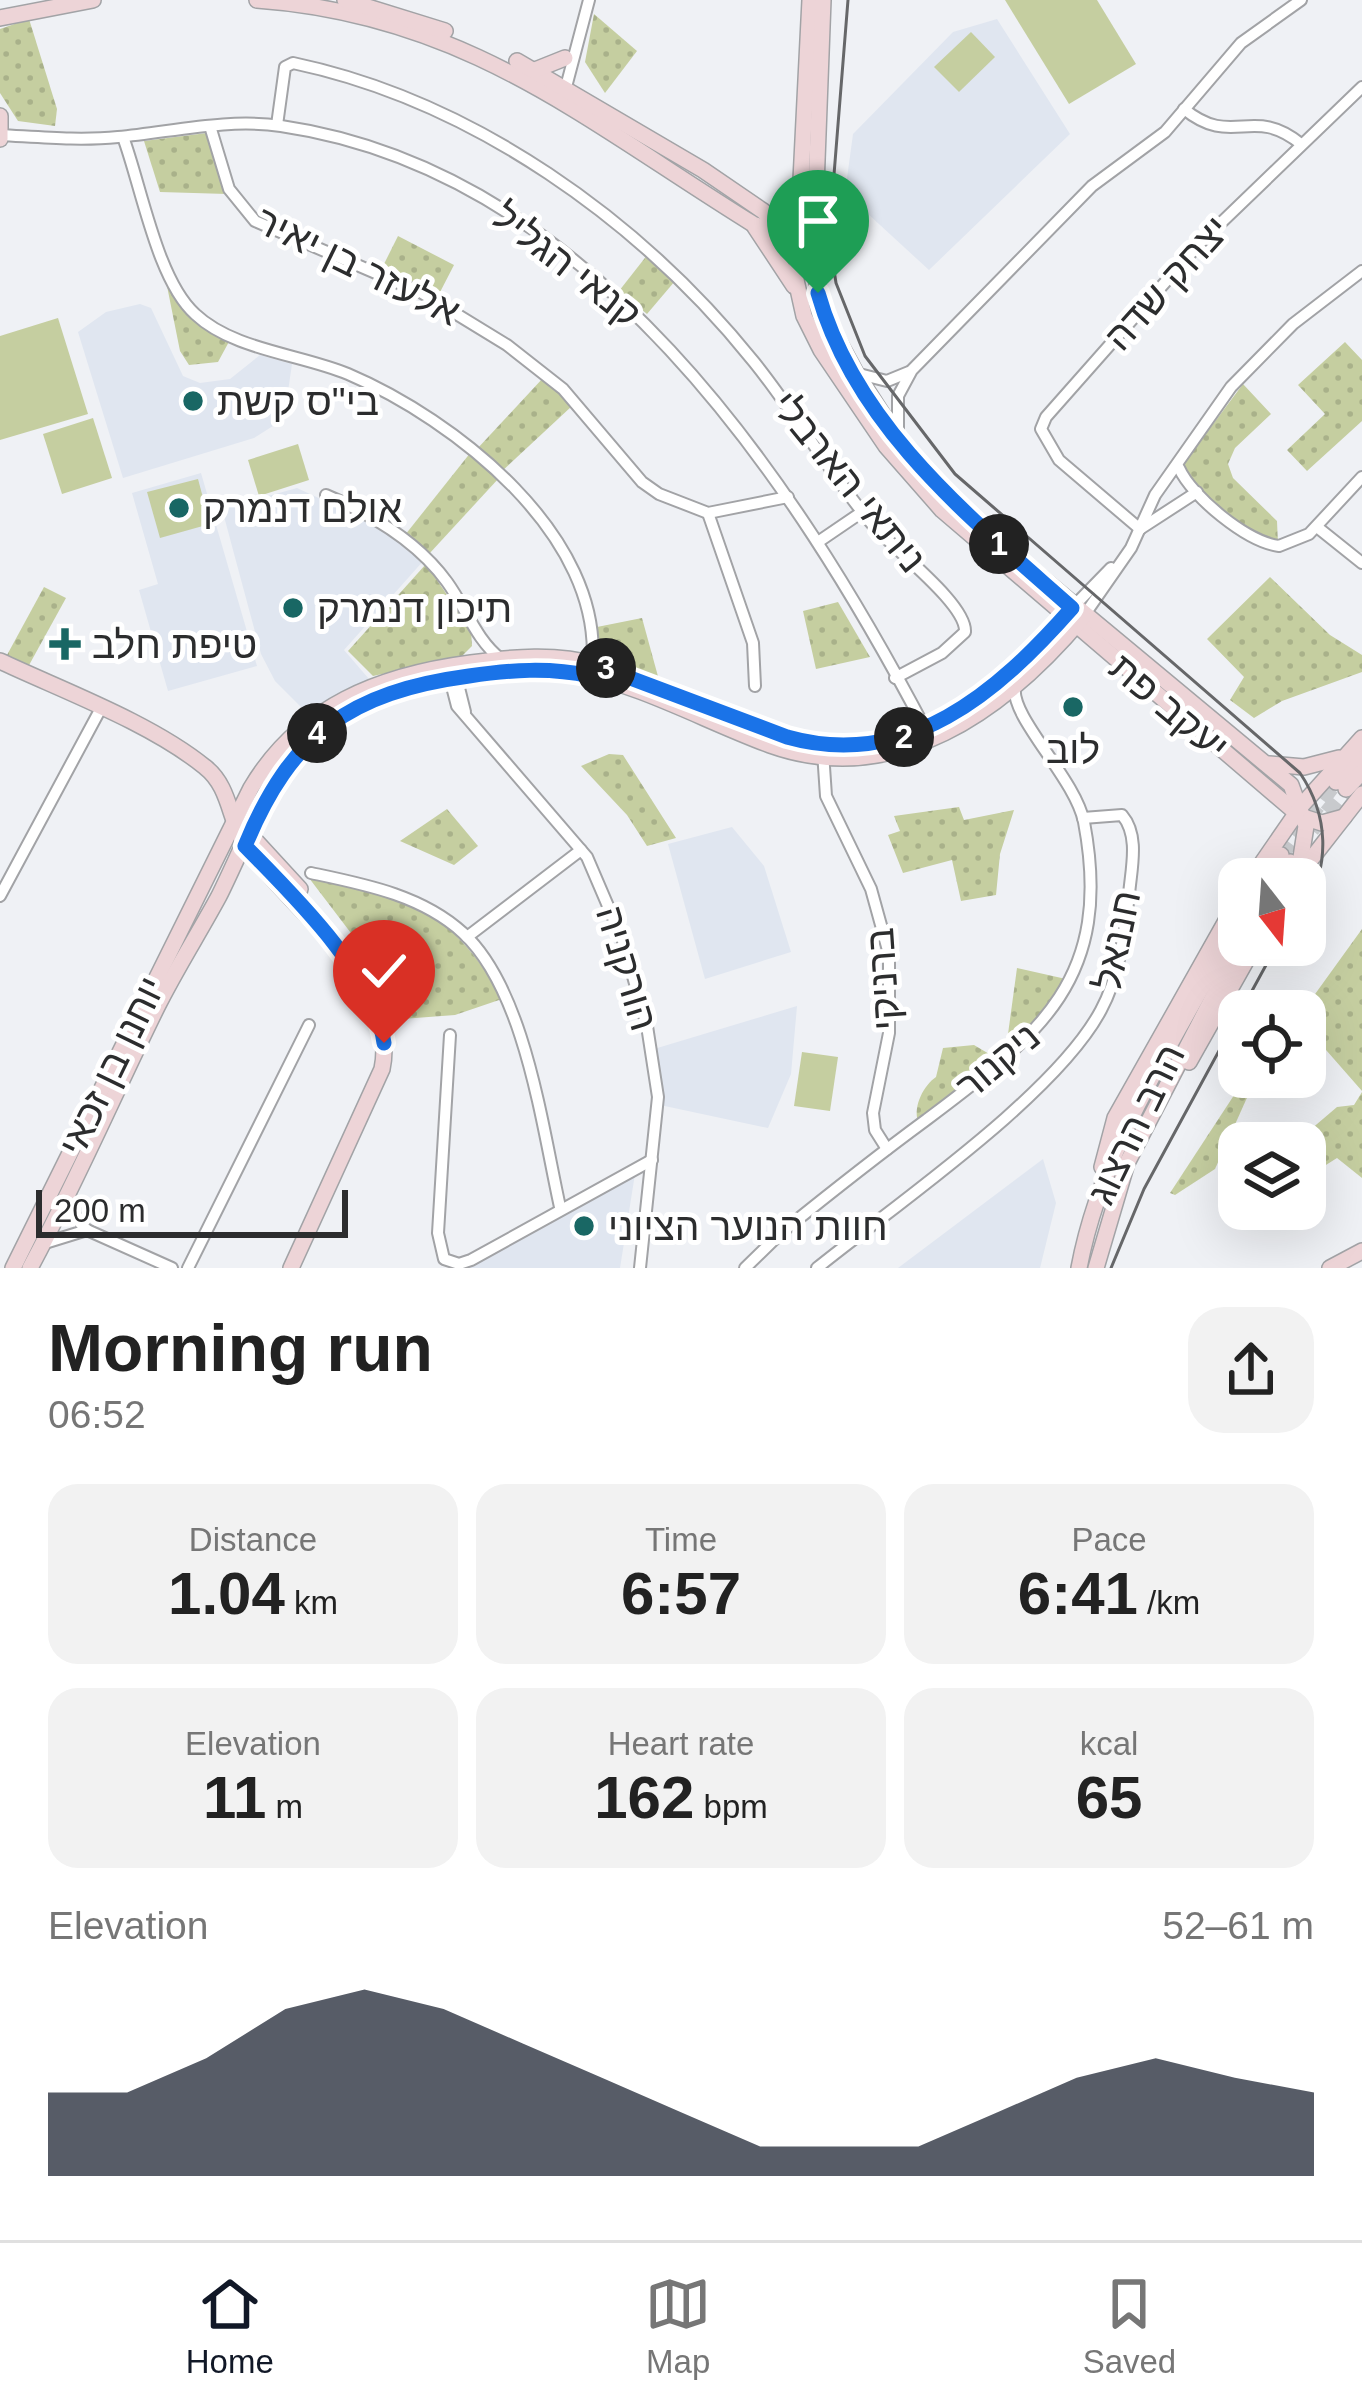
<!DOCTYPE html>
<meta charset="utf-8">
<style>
:root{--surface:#fff;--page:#f2f2f2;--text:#222;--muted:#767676;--line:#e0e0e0;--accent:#111827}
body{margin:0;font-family:Arial,"Noto Sans Hebrew",sans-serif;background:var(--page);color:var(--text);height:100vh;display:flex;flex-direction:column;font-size:45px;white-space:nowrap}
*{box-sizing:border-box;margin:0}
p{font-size:39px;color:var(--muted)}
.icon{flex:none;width:66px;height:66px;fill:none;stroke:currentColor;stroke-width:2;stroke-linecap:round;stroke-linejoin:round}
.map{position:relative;height:1268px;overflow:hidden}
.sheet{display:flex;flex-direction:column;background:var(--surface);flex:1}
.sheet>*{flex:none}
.needle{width:78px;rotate:163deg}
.fabs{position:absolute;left:1218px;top:858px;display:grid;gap:24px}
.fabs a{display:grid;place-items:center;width:108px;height:108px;border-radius:24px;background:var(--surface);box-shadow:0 12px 48px #0002;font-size:60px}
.scale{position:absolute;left:36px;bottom:30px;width:312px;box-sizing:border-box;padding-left:12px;border:6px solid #2c2d2e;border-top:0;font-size:33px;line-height:42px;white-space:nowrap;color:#2c2d2e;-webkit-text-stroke:9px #fff;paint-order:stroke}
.pin{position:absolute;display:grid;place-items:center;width:102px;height:102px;color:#fff;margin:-123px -51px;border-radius:50% 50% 50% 0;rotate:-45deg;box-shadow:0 0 12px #0007}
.pin .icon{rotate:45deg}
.km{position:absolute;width:60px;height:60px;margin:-30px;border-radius:50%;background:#222;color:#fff;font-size:33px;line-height:60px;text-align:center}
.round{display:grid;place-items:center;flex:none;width:126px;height:126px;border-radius:36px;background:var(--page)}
.summary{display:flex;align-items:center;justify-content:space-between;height:204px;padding:0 48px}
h1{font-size:66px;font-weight:800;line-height:90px}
.metrics{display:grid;grid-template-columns:repeat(3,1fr);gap:18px;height:204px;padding:12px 48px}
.metrics div{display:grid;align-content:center;border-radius:30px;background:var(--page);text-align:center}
.metrics b{font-size:60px;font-weight:800}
.metrics small{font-size:33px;font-weight:400}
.metrics p{font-size:33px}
.chart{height:336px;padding:24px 48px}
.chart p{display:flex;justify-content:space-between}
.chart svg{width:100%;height:216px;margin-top:12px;fill:var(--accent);opacity:.7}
.tabs{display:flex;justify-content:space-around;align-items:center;height:168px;border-top:3px solid var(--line);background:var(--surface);font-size:33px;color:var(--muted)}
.tabs a{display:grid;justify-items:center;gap:6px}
.tabs .on{color:var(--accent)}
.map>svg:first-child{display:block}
</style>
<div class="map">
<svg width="1362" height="1268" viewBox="0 0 1362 1268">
<defs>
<pattern id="grass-dots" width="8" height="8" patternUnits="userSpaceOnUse" patternTransform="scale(3)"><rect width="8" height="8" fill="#c5cea0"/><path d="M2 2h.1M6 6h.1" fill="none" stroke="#a9b18a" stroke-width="1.8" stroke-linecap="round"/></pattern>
</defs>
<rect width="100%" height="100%" fill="#eff1f5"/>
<g fill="#e0e6f0">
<path d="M997,19L1070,134L929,270L868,214L849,232L840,230L853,134L953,32Z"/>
<path d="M140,304L151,308L183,376L200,383L230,379L260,355L292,364L284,419L254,438L123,478L78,332L106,312Z"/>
<path d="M201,473L257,666L168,691L139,590L158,584L132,493Z"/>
<path d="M297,488L390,531L425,559L344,650L369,679L309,715L275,681L261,654L222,509Z"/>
<path d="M732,827L764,866L791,952L705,979L668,844Z"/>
<path d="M797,1006L791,1074L768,1128L660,1105L654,1049Z"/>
<path d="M1043,1159L1056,1203L1040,1268H898Z"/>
<path d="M635,1174L620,1268H466L483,1260Z"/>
</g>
<g fill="url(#grass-dots)">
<path d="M594,14L637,51L605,93L585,62Z"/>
<path d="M29,19L57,109L55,126L18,121L0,93V29Z"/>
<path d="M207,133L227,194L160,192L144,141Z"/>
<path d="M398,236L454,265L437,298L381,270Z"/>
<path d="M648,254L675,281L647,314L619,291Z"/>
<path d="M167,286L203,327L231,338L218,362L189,365L180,351Z"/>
<path d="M1345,342L1362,360V421L1307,471L1287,450L1325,414L1298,385Z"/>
<path d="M543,378L572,406L501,472L477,449Z"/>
<path d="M1243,384L1271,414L1235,448L1228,464L1233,478L1277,521L1278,544C1245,529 1195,499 1184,463Z"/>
<path d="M471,452L499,478L429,554L405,535Z"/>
<path d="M426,564L471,630L472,646L461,657L373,676L348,651Z"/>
<path d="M1270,577L1330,635L1362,655V672L1282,701L1254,718L1230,700L1244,677L1207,639Z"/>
<path d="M44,587L66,598L28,667L7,655Z"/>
<path d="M838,602L870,657L816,669L803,611Z"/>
<path d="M642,618L659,680L597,656V627Z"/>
<path d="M609,754L623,755L676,838L647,846L627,815L581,766Z"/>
<path d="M959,807L964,820L1014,810L1000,854L996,895L961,901L952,860L903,873L888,835L900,831L894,816Z"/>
<path d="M447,809L478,846L454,865L400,841Z"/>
<path d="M309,878C404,891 456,913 502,999L455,1015L402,1019L376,966Z"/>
<path d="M1362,929V1091L1305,1026L1312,1016L1305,1008Z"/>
<path d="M1017,968L1066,979L1051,1008L1005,1056Z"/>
<path d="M974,1045L1001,1061L918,1121C913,1106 924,1085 936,1077L943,1048Z"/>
<path d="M1242,1083L1250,1091L1215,1169L1175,1195L1170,1193Z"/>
<path d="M1362,1092V1178L1337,1158L1318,1170L1305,1156L1304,1143L1314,1135L1310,1130L1337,1107L1354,1105Z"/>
</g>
<g fill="#c5cea0">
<path d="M1005,0H1097L1136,64L1069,104Z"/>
<path d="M971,32L995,57L959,92L934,67Z"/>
<path d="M58,318L88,414L0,440V336Z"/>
<path d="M93,418L112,478L62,494L43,434Z"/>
<path d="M298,444L309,480L259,496L248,460Z"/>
<path d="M198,479L210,524L160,538L147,492Z"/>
<path d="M802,1052L838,1057L830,1111L794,1106Z"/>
</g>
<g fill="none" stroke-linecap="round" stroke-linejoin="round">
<g stroke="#c8cacd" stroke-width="15" stroke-dasharray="15 8" stroke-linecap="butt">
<path d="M1312,830L1346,789"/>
<path d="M1281,855L1336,782"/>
</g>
<defs>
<g id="street">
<path d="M566,87L589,0"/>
<path d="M1184,109C1233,149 1252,104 1301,144"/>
<path d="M277,125L285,67L293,63C473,101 640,220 754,362C796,414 829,473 872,524C893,549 967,604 965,632L942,653L895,678"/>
<path d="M210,126L229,189L255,221L422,293L507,345L563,389L642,482L659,494L708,513L788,497"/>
<path d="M0,135C39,137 79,141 118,137C172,132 227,118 281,126C591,171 793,477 927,732"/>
<path d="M123,137C141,185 157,280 195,314C233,350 300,354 348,374C454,419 605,536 592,667"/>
<path d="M859,374L887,381L909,372"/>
<path d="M898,435V396L912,370L1092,186L1165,132L1241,43L1301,0"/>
<path d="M1179,468C1192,497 1247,542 1279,546L1309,534L1362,477"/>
<path d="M326,495C371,514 418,542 447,582C466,608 476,640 501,659"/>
<path d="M708,513L753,643L755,686"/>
<path d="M1317,527L1362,563"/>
<path d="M1140,529L1059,460L1041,429L1046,417L1199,244L1362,87"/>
<path d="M1140,529L1197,492"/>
<path d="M818,542L862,512"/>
<path d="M1074,606L1111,568"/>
<path d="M1083,617L1131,548L1155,495L1231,387L1293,324L1362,271"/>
<path d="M455,672L465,712"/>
<path d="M449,675L457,706L587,857L623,941L647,1026L658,1097L640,1268"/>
<path d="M823,752L826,796L871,889L889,954V1033L873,1113L875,1130L887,1149"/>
<path d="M311,873C363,884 422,895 463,933C525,990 542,1126 560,1207"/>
<path d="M0,896L100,710"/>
<path d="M467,937L581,850"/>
<path d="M450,1035L438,1233L444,1259L459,1264L471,1260L652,1160"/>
<path d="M69,1195L76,1219L87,1230L172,1268"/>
<path d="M45,1243L87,1230"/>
<path d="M188,1268L309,1025"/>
<path d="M745,1268L782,1232C829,1194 877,1156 926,1120C1039,1035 1114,980 1084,822C1075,778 1010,717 1015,687"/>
<path d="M817,1268C895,1205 1056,1095 1101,1010C1120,975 1124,934 1129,895C1131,869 1140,836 1122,815L1083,818"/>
</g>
<g id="secondary">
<path d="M257,0C466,15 585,120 753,224L780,233L801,227"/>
<path d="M345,0L445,31"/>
<path d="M810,0L796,280L804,316L821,350L886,446L942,510L1300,816L1322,823L1344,817"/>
<path d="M823,0L813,267L826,318L856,373L899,440L954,505L1291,785L1306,826L1298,876"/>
<path d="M0,18L93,0"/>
<path d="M517,61L703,170L763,211L788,237"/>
<path d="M535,70L565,58"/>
<path d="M0,116V139"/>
<path d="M755,227L794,286"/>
<path d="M0,661C64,691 151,723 205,767C231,787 229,823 247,848C290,908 400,985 382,1069L291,1268"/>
<path d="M1269,764L1304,767L1339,758"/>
<path d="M1336,782L1362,755"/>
<path d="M1346,789L1362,772"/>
<path d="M243,827L300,889"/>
<path d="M1305,867L1362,794"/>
<path d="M1251,879L1302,805L1362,738"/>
<path d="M1265,879L1281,855"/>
<path d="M1279,879L1290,862"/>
<path d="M1189,1062L1255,945"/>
<path d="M1102,1167L1115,1118L1239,898"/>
<path d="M13,1268L251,788C300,706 380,675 471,663C512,657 557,653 597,665C687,693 778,757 874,743C960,731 1018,670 1072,608"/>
<path d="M30,1268C76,1183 114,1094 157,1007C176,969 199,933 219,896C245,844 267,780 309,740C348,703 396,685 448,678C489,673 533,665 574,672C642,685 705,721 770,745C896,790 1005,710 1083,617"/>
<path d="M1079,1268C1102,1144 1180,1031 1239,921"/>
<path d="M1096,1268L1127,1163L1240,945"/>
<path d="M1330,1268L1362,1251"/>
</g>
</defs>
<use href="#street" stroke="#a2a3a6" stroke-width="14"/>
<use href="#secondary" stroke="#a2a3a6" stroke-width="18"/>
<use href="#street" stroke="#fff" stroke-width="10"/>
<use href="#secondary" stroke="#edd4d7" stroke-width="15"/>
<g stroke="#666769" stroke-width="3">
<path d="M848,0L829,237L836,283L865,356L955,474L1300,773C1329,816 1330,864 1305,909"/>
<path d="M1241,1011L1277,945"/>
<path d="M1111,1268L1144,1189L1239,1014"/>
</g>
</g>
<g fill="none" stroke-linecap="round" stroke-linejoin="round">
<defs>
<path id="route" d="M384,1043C375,974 293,895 245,846C291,734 350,692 469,676C510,670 549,667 590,676L593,664L787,737C908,771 998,692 1072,608C973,520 856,428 818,293"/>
</defs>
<use href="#route" stroke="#fff" stroke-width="24"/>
<use href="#route" stroke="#1a73e8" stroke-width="15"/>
</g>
<g fill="#196764" stroke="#fff" stroke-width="4.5">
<circle cx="193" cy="401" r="12"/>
<circle cx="179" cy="508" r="12"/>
<circle cx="293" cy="608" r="12"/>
<path d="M59 626h12v12h12v12h-12v12h-12v-12h-12v-12h12z"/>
<circle cx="1073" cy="707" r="12"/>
<circle cx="584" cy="1226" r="12"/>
</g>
<g text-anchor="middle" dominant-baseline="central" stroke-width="10" stroke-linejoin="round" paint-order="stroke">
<g font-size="39" fill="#2c2d2e" stroke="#fff">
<text transform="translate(567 265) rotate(38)">קנאי הגליל</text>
<text transform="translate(358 266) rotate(26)">אלעזר בן יאיר</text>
<text transform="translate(1167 283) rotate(-48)">יצחק שדה</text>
<text transform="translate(849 482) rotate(51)">ניתאי הארבלי</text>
<text transform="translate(1169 707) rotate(40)">יעקב פת</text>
<text transform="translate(1117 940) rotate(-78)">חננאל</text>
<text transform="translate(627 968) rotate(73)">הורקניה</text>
<text transform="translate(883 979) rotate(-94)">ברניקי</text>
<text transform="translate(998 1061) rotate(-40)">ניקנור</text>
<text transform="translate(112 1066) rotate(-64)">יוחנן בן זכאי</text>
<text transform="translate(1136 1124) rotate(-64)">הרב הרצוג</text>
</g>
<g font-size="39" fill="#2c2d2e" stroke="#fff" text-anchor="start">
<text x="217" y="401">בי"ס קשת</text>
<text x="203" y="508">אולם דנמרק</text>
<text x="317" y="608">תיכון דנמרק</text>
<text x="92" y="644">טיפת חלב</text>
<text x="1073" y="749" text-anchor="middle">לוב</text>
<text x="608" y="1226">חוות הנוער הציוני</text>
</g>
</g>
</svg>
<div class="fabs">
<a><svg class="needle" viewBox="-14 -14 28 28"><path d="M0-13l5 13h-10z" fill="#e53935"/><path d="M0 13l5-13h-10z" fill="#767676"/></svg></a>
<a><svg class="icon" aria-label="locate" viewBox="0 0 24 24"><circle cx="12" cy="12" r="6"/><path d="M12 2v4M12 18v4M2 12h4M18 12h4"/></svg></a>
<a><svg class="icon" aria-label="layers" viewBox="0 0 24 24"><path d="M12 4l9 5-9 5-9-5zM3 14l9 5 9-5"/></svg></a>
</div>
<div class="scale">200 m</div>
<div class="pin" style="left:818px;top:293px;background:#1e9e55"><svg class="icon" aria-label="arrive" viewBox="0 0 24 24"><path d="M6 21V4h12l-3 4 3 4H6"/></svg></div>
<div class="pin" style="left:384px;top:1043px;background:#d93025"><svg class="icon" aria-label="check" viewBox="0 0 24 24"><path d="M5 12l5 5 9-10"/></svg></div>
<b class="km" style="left:999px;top:544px">1</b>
<b class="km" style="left:904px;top:737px">2</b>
<b class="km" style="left:606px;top:668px">3</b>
<b class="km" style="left:317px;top:733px">4</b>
</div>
<section class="sheet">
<div class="summary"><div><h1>Morning run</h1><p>06:52</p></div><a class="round"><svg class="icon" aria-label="share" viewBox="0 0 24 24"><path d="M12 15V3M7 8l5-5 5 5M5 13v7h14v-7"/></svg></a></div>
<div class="metrics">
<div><p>Distance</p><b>1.04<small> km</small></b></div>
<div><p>Time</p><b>6:57</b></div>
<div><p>Pace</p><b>6:41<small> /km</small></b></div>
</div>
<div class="metrics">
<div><p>Elevation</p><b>11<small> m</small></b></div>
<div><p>Heart rate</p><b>162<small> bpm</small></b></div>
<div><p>kcal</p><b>65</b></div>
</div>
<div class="chart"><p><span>Elevation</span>52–61 m</p>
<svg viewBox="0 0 160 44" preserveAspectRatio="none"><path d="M0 44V27L10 27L20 20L30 10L40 6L50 10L60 17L70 24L80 31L90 38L100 38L110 38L120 31L130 24L140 20L150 24L160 27V44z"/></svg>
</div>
</section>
<nav class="tabs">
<a class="on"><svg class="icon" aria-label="home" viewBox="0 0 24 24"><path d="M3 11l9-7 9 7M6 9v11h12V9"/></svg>Home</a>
<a><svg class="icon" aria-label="map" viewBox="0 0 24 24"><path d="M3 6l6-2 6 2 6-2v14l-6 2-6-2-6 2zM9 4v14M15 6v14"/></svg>Map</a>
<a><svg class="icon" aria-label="saved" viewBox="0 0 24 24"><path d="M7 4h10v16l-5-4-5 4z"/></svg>Saved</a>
</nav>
